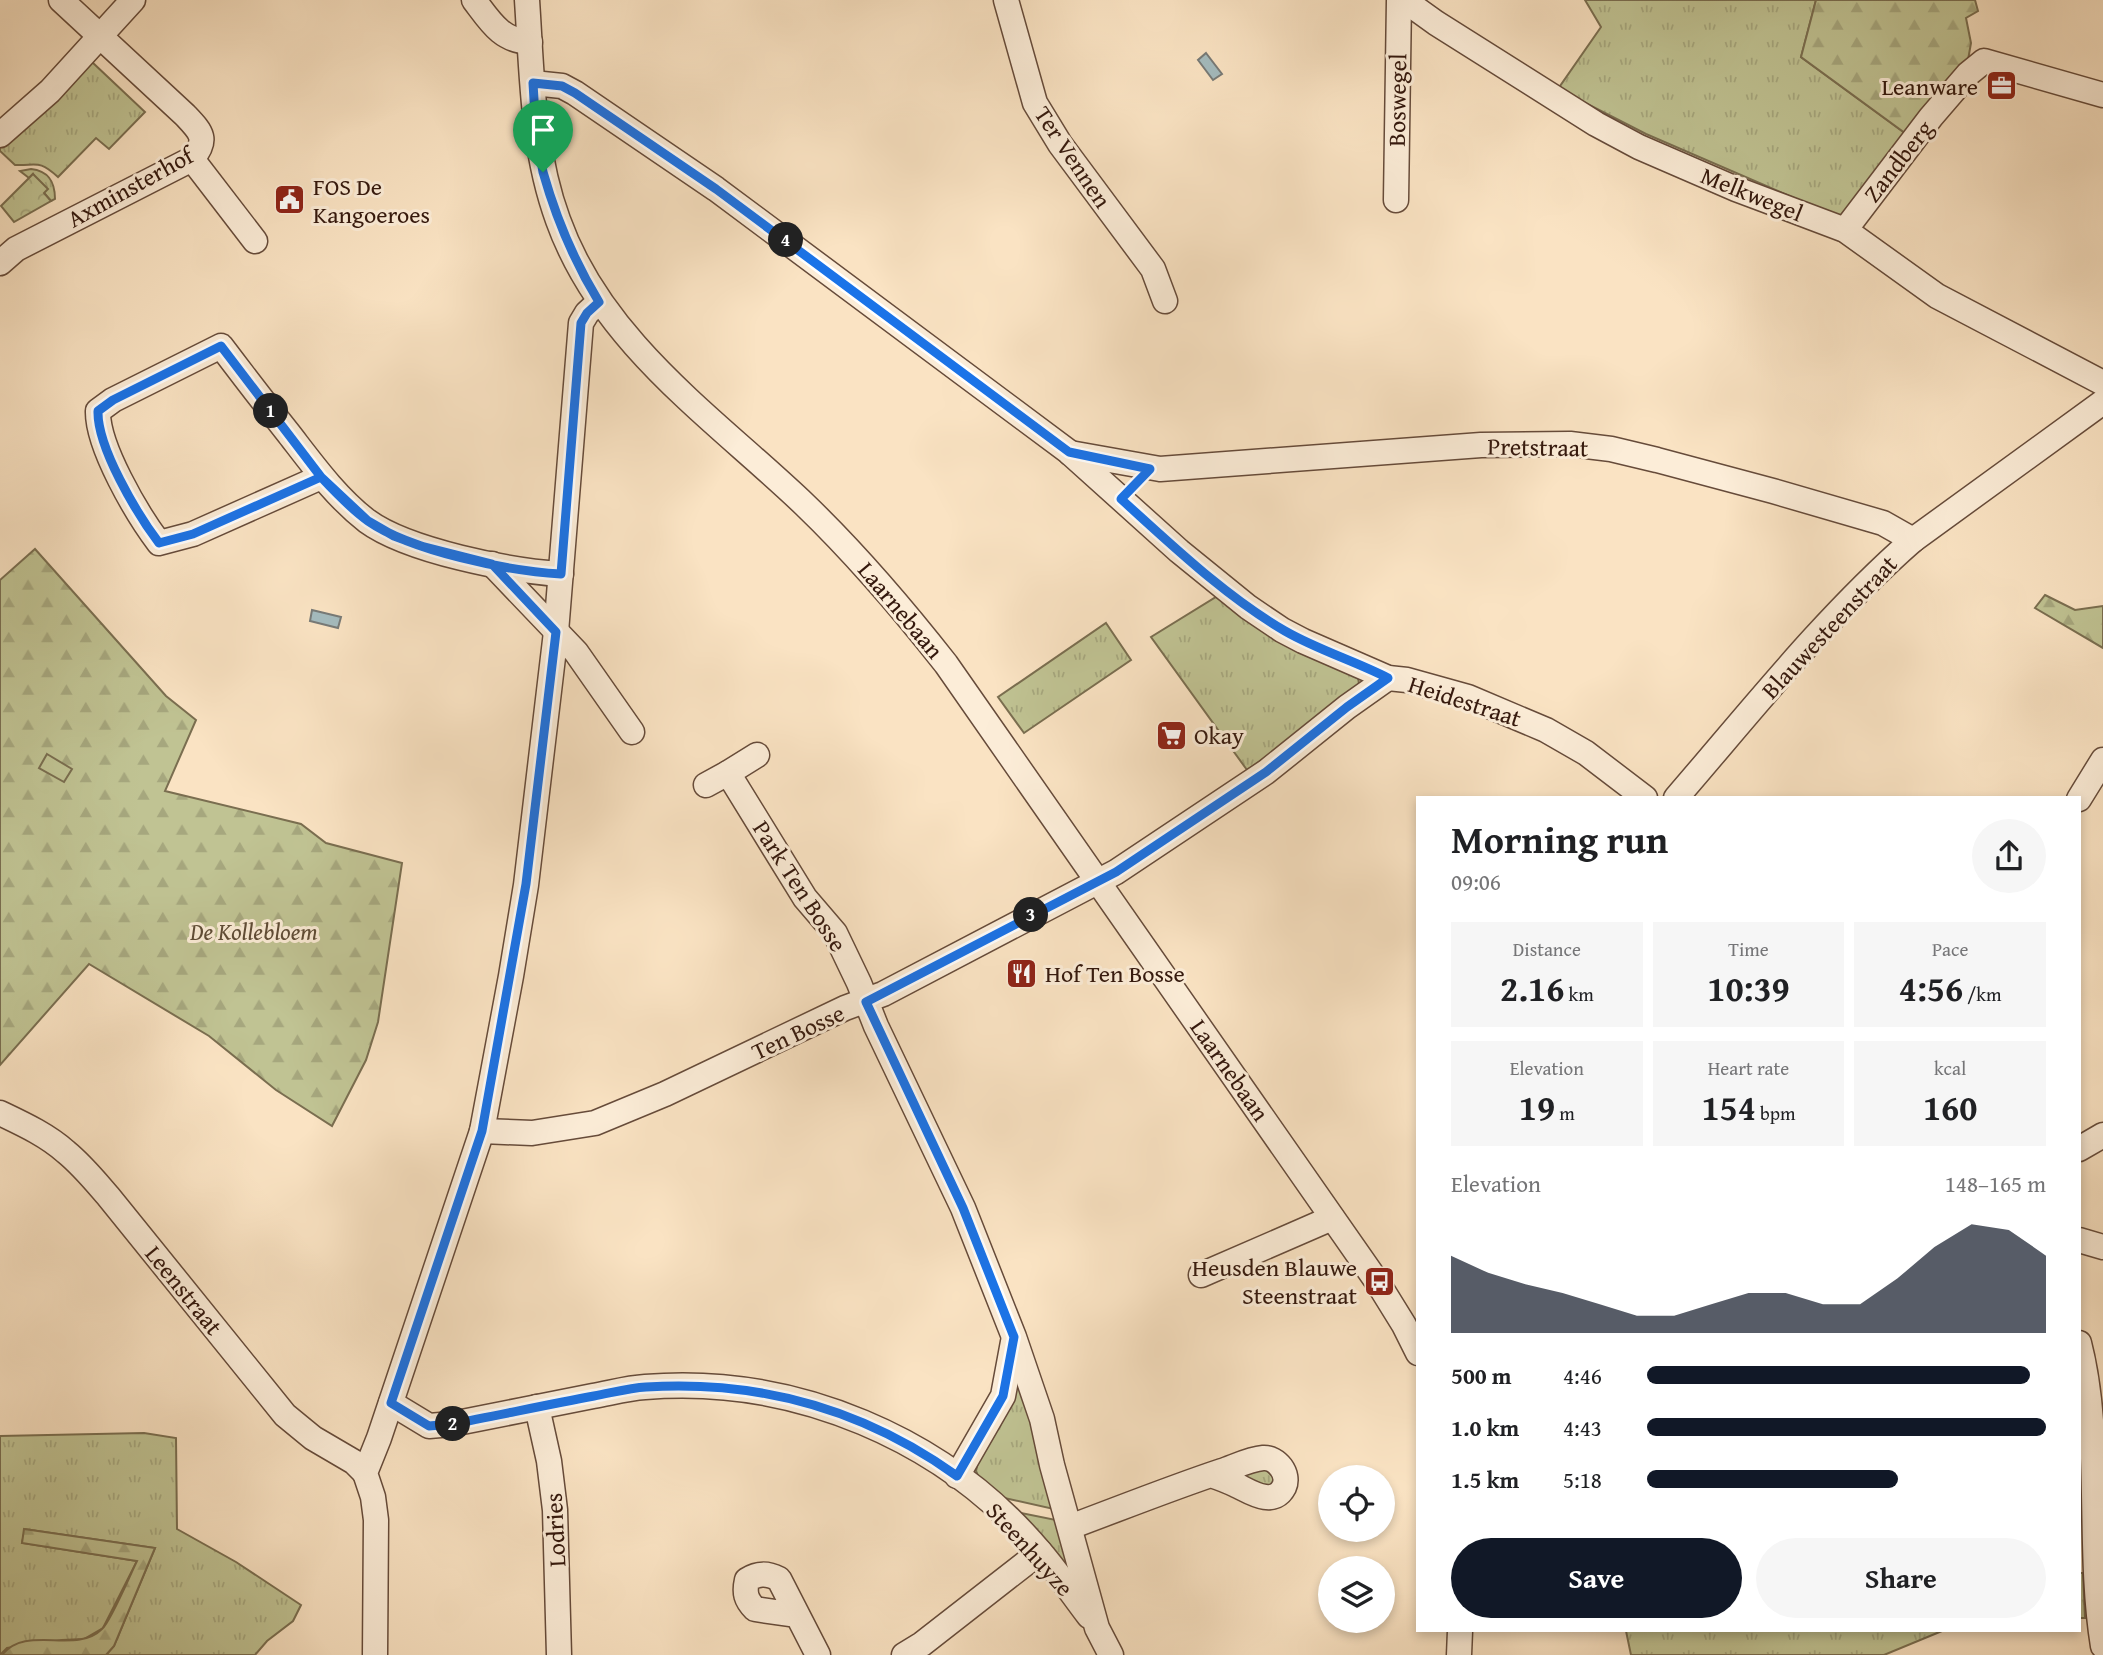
<!DOCTYPE html>
<meta charset="utf-8">
<style>
:root{--surface:#fff;--page:#f6f6f6;--text:#202124;--muted:#757577;--accent:#111827}
body{margin:0;font-family:"Gentium Book Plus",serif;background:var(--page);color:var(--text);height:100vh;display:flex;flex-direction:column;font-size:26px;white-space:nowrap}
*{box-sizing:border-box;margin:0}
p{font-size:23px;color:var(--muted)}
.icon{flex:none;width:38px;height:38px;fill:none;stroke:currentColor;stroke-width:2;stroke-linecap:round;stroke-linejoin:round}
.map{position:relative;flex:1;overflow:hidden}
.side{position:absolute;left:1416px;top:796px;width:665px;height:836px;display:flex;flex-direction:column;background:var(--surface);border-radius:0px;box-shadow:0 4px 10px #0003}
.side>*{flex:none}
.buttons{position:absolute;left:1318px;top:1465px;display:grid;gap:14px}
.buttons a{display:grid;place-items:center;width:77px;height:77px;border-radius:50%;background:var(--surface);box-shadow:0 4px 10px #0003;font-size:35px}
.pin{position:absolute;display:grid;place-items:center;width:60px;height:60px;color:#fff;margin:-72px -30px;border-radius:50% 50% 50% 0;rotate:-45deg;box-shadow:0 0 7px #0007}
.pin .icon{rotate:45deg}
.km{position:absolute;width:35px;height:35px;margin:-18px;border-radius:50%;background:#222;color:#fff;font-size:19px;line-height:35px;text-align:center}
.round{display:grid;place-items:center;flex:none;width:74px;height:74px;border-radius:37px;background:var(--page)}
.summary{display:flex;align-items:center;justify-content:space-between;height:119px;padding:0 35px}
h1{font-size:38px;font-weight:800;line-height:52px}
.figures{display:grid;grid-template-columns:repeat(3,1fr);gap:10px;height:119px;padding:7px 35px}
.figures div{display:grid;align-content:center;border-radius:0px;background:var(--page);text-align:center}
.figures b{font-size:35px;font-weight:800}
.figures small{font-size:19px;font-weight:400}
.figures p{font-size:19px}
.chart{height:196px;padding:14px 35px}
.chart p{display:flex;justify-content:space-between}
.chart svg{width:100%;height:126px;margin-top:7px;fill:var(--accent);opacity:.7}
.button{display:flex;gap:14px;margin-top:auto;padding:14px 35px}
.button a{flex:1;height:80px;border-radius:42px;background:var(--accent);color:#fff;font-size:28px;font-weight:800;line-height:80px;text-align:center}
.button a+a{background:var(--page);color:var(--text)}
ul{padding:0 35px;list-style:none;font-size:23px}
li{display:grid;grid-template-columns:112px 84px 1fr;align-items:center;height:52px}
li i{height:18px;border-radius:9px;background:var(--accent)}
.map>svg:first-child{display:block}
</style>
<div class="map">
<svg width="2103" height="1655" viewBox="0 0 2103 1655">
<defs>
<pattern id="grass-tufts" width="24" height="20" patternUnits="userSpaceOnUse" patternTransform="scale(1.75)"><rect width="24" height="20" fill="#c0c393"/><path d="M3 7l-1-3M5 7V3M7 7l1-3M15 17l-1-3M17 17v-4M19 17l1-3" fill="none" stroke="#a6a77e"/></pattern>
<pattern id="forest-firs" width="22" height="20" patternUnits="userSpaceOnUse" patternTransform="scale(1.75)"><rect width="22" height="20" fill="#c0c393"/><path d="M5 1l3.5 6h-7zM16 11l3.5 6h-7z" fill="#a6a77e"/></pattern>
<pattern id="park-crowns" width="20" height="18" patternUnits="userSpaceOnUse" patternTransform="scale(1.75)"><rect width="20" height="18" fill="#c0c393"/><path d="M2 6a3 3 0 1 1 6 0M12 15a3 3 0 1 1 6 0" fill="none" stroke="#a6a77e"/></pattern>
</defs>
<rect width="100%" height="100%" fill="#fae3c3"/>
<filter id="stains"><feTurbulence type="fractalNoise" baseFrequency=".00286" numOctaves="4"/><feColorMatrix values="0 0 0 0 .2 0 0 0 0 .09 0 0 0 0 .02 0 0 0 .5 -.17"/></filter>
<radialGradient id="worn" r=".72"><stop offset=".6" stop-color="#630" stop-opacity="0"/><stop offset="1" stop-color="#630" stop-opacity=".3"/></radialGradient>
<g fill="url(#grass-tufts)" stroke="#7a6e50" stroke-width="2">
<path d="M1585,0H1816L1801,57L1909,136L1845,220L1646,134L1558,89L1601,27Z"/>
<path d="M92,62L145,112L109,149L96,138L58,177C38,159 37,166 15,165L0,151V147Z"/>
<path d="M31,169C49,171 55,182 55,199L51,201L44,193L33,174L29,178L20,171Z"/>
<path d="M1216,597L1358,677L1359,684L1322,719L1247,770L1151,637Z"/>
<path d="M1106,623L1131,660L1024,733L998,697Z"/>
<path d="M1019,1382L1058,1510L1000,1497L979,1478L976,1471L979,1457L1003,1420L1014,1385Z"/>
<path d="M144,1433L176,1438L177,1529L236,1562L301,1605L293,1621L267,1641L255,1655H106L114,1646L155,1548L25,1529L22,1543L137,1561L103,1628L84,1639L62,1640L7,1648L0,1655V1436Z"/>
<path d="M1264,1467L1276,1480L1268,1488L1240,1474Z"/>
<path d="M1016,1512L1061,1521L1069,1569Z"/>
<path d="M2079,1573H2083L2085,1618H2079Z"/>
<path d="M1626,1631H1942L1884,1655H1631Z"/>
</g>
<g fill="url(#forest-firs)" stroke="#7a6e50" stroke-width="2">
<path d="M1816,0H1975L1978,11L1966,18L1971,43L1968,60L1909,136L1801,57Z"/>
<path d="M35,549L166,696L196,720L165,791L301,824L326,843L402,863L378,1022L366,1060L332,1126L276,1090L209,1036L89,964L0,1065V580Z"/>
<path d="M2045,595L2075,610L2103,606V648L2035,608Z"/>
<path d="M24,1529L155,1548L114,1646L106,1655H2C26,1624 76,1655 102,1629C111,1621 130,1575 137,1561L22,1543Z"/>
</g>
<path fill="url(#park-crowns)" stroke="#7a6e50" stroke-width="2" d="M33,174L48,189L44,193L51,201L14,222L1,206Z"/>
<path fill="#c0c393" stroke="#7a6e50" stroke-width="2" d="M47,754L72,769L64,782L39,768Z"/>
<g fill="#a4bbbe" stroke="#777a77" stroke-width="2">
<path d="M1206,53L1222,74L1213,80L1198,60Z"/>
<path d="M312,610L341,617L338,628L310,621Z"/>
</g>
<g fill="none" stroke-linecap="round" stroke-linejoin="round">
<defs>
<g id="minor">
<path d="M474,0C490,21 501,41 530,42"/>
<path d="M527,0C532,74 532,149 558,220C602,343 714,418 805,505C857,555 902,608 946,664L1378,1283L1404,1325L1418,1353"/>
<path d="M1006,0L1035,103L1060,144L1153,269L1165,301"/>
<path d="M1404,0L1436,23L1596,124L1639,147L1736,189L1845,230L1937,296L2103,383"/>
<path d="M533,83L562,86L575,93L716,189L1069,452L1179,551L1248,607L1282,630L1303,641L1388,678L1407,680L1468,697L1546,730L1586,753L1645,798"/>
<path d="M0,135L50,91L133,0"/>
<path d="M192,159L255,241"/>
<path d="M1396,200L1399,0"/>
<path d="M1845,230L1931,117L1968,74L1984,61L2103,95"/>
<path d="M0,263L16,249L192,159C209,139 201,132 185,115L61,0"/>
<path d="M1070,453L1160,469L1481,445L1570,444L1611,449L1657,460L1773,491L1883,523L1913,540"/>
<path d="M321,477L193,534L159,543C137,514 97,446 98,411L113,400L221,346C243,375 266,405 289,434C313,465 336,497 367,521C408,551 510,571 561,574"/>
<path d="M492,564L576,652L632,732"/>
<path d="M757,755L728,773L805,898L835,933L859,983L876,1026L963,1208L1014,1337L1042,1419L1052,1465L1097,1628L1111,1655"/>
<path d="M706,785L728,773"/>
<path d="M1676,798C1752,710 1825,617 1913,540L2103,402"/>
<path d="M2079,799L2103,760"/>
<path d="M0,1113C23,1124 47,1135 66,1152C82,1165 95,1181 108,1196L285,1415L313,1438L354,1462L365,1473"/>
<path d="M482,1131L532,1133L595,1123L665,1094L845,1008L883,994L1116,872L1266,772L1347,707L1388,678"/>
<path d="M2079,1149L2103,1135"/>
<path d="M2079,1240L2103,1247"/>
<path d="M1201,1275L1332,1218"/>
<path d="M2079,1343C2103,1436 2087,1548 2103,1646"/>
<path d="M391,1403L429,1426L452,1424C499,1415 546,1405 593,1396C610,1393 628,1388 645,1387C794,1375 945,1438 1041,1553C1058,1573 1073,1595 1089,1616"/>
<path d="M537,1407L549,1461L555,1510L559,1655"/>
<path d="M957,1476L1003,1396L1013,1342"/>
<path d="M1070,1527C1121,1508 1171,1488 1222,1471C1234,1467 1250,1459 1263,1458C1277,1457 1290,1474 1284,1487C1273,1508 1249,1491 1236,1485C1228,1481 1220,1478 1211,1475"/>
<path d="M796,1615L755,1609C746,1600 744,1593 747,1580C758,1573 767,1573 779,1579L818,1655"/>
<path d="M375,1655L376,1520L373,1497L365,1473L379,1438L482,1131L511,976L526,885L556,632L581,323L587,313L599,302"/>
<path d="M904,1655L922,1644L1040,1552"/>
<path d="M1459,1655L1460,1631"/>
</g>
</defs>
<use href="#minor" stroke="#664b3a" stroke-width="27"/>
<use href="#minor" stroke="#fcedd8" stroke-width="24"/>
</g>
<g fill="none" stroke-linecap="round" stroke-linejoin="round">
<defs>
<path id="route" d="M543,172C556,218 574,261 599,302L587,313L581,323L561,574C508,571 411,551 368,521C351,509 335,492 321,477L193,534L159,543C137,514 97,447 98,411L113,400L221,346L321,477L368,521L394,536L421,546L492,564L556,632L526,884L482,1131L391,1403L429,1426L452,1424C499,1415 546,1405 594,1396C611,1393 629,1388 646,1387C760,1380 865,1410 957,1476L1003,1396L1014,1337L963,1208L866,1002L1116,872L1266,772L1347,707L1388,678C1355,661 1318,650 1285,631C1225,596 1173,546 1121,499L1150,469L1069,452L716,189L575,93L562,86L533,83L536,133L543,172"/>
</defs>
<use href="#route" stroke="#fff" stroke-width="14"/>
<use href="#route" stroke="#1a73e8" stroke-width="9"/>
</g>
<defs>
<symbol id="office-square" viewBox="-11 -11 22 22"><rect x="-9" y="-9" width="18" height="18" rx="4" fill="#8f2418" stroke="#fcedd8"/><path d="M-6-3h4V-5.5h4V-3h4V5H-6ZM-1-4.5V-3h2v-1.5ZM-6 0V1H6V0Z" fill="#fff"/></symbol>
<symbol id="civic-square" viewBox="-11 -11 22 22"><rect x="-9" y="-9" width="18" height="18" rx="4" fill="#8f2418" stroke="#fcedd8"/><path d="M-.6-6.5H3V-4.5H.6V-3L4-1V1h2V6H-6V1h2V-1L-.6-3ZM-1.2 2.5V6h2.4V2.5Z" fill="#fff"/></symbol>
<symbol id="supermarket-square" viewBox="-11 -11 22 22"><rect x="-9" y="-9" width="18" height="18" rx="4" fill="#8f2418" stroke="#fcedd8"/><path d="M-6-5.5h2.5l.6 2H6L4.5 2H-2.5L-4.4-4H-6ZM-1.5 3.2a1.3 1.3 0 1 0 .1 0ZM3 3.2a1.3 1.3 0 1 0 .1 0Z" fill="#fff"/></symbol>
<symbol id="restaurant-square" viewBox="-11 -11 22 22"><rect x="-9" y="-9" width="18" height="18" rx="4" fill="#8f2418" stroke="#fcedd8"/><path d="M-5-6h1v4h1v-4h1v4h1v-4h1v5L-1.5 .5V6h-2V.5L-5-1ZM5-6V6H3V1.5H1.5Q1.5-4 5-6Z" fill="#fff"/></symbol>
<symbol id="bus-square" viewBox="-11 -11 22 22"><rect x="-9" y="-9" width="18" height="18" rx="4" fill="#8f2418" stroke="#fcedd8"/><path d="M-5-6H5V4H4V6H2V4H-2V6H-4V4H-5ZM-3.5-4V0h7V-4ZM-3.5 1.2v1.5H-2V1.2ZM2 1.2v1.5H3.5V1.2Z" fill="#fff"/></symbol>
</defs>
<g fill-rule="evenodd">
<use href="#office-square" x="1984" y="68" width="35" height="35"/>
<use href="#civic-square" x="272" y="182" width="35" height="35"/>
<use href="#supermarket-square" x="1154" y="718" width="35" height="35"/>
<use href="#restaurant-square" x="1004" y="956" width="35" height="35"/>
<use href="#bus-square" x="1362" y="1264" width="35" height="35"/>
</g>
<g text-anchor="middle" dominant-baseline="central" stroke-width="6" stroke-linejoin="round" paint-order="stroke">
<g font-size="24" fill="#34180d" stroke="#fcedd8" text-anchor="start">
<text x="1978" y="86" text-anchor="end">Leanware</text>
<text x="313" y="186">FOS De<tspan x="313" dy="28">Kangoeroes</tspan></text>
<text x="1194" y="735">Okay</text>
<text x="1045" y="973">Hof Ten Bosse</text>
<text x="1357" y="1267" text-anchor="end">Heusden Blauwe<tspan x="1357" dy="28">Steenstraat</tspan></text>
</g>
<g font-size="24" fill="#34180d" stroke="#fcedd8">
<text transform="translate(1397 100) rotate(-89)">Boswegel</text>
<text transform="translate(1073 157) rotate(56)">Ter Vennen</text>
<text transform="translate(1898 161) rotate(-52)">Zandberg</text>
<text transform="translate(130 187) rotate(-29)">Axminsterhof</text>
<text transform="translate(1752 194) rotate(22)">Melkwegel</text>
<text transform="translate(1538 447) rotate(1)">Pretstraat</text>
<text transform="translate(901 610) rotate(50)">Laarnebaan</text>
<text transform="translate(1829 627) rotate(-47)">Blauwesteenstraat</text>
<text transform="translate(1465 701) rotate(18)">Heidestraat</text>
<text transform="translate(800 886) rotate(57)">Park Ten Bosse</text>
<text transform="translate(798 1032) rotate(-25)">Ten Bosse</text>
<text transform="translate(1230 1070) rotate(55)">Laarnebaan</text>
<text transform="translate(184 1290) rotate(51)">Leenstraat</text>
<text transform="translate(555 1530) rotate(-93)">Lodries</text>
<text transform="translate(1030 1549) rotate(48)">Steenhuyze</text>
</g>
<g font-size="24" font-style="italic" fill="#5e4b35" stroke="#fcedd8">
<text x="254" y="931">De Kollebloem</text>
</g>
</g>
<rect width="100%" height="100%" filter="url(#stains)"/>
<rect width="100%" height="100%" fill="url(#worn)"/>
</svg>
<div class="buttons">
<a><svg class="icon" aria-label="locate" viewBox="0 0 24 24"><circle cx="12" cy="12" r="6"/><path d="M12 2v4M12 18v4M2 12h4M18 12h4"/></svg></a>
<a><svg class="icon" aria-label="layers" viewBox="0 0 24 24"><path d="M12 4l9 5-9 5-9-5zM3 14l9 5 9-5"/></svg></a>
</div>
<div class="pin" style="left:543px;top:172px;background:#1e9e55"><svg class="icon" aria-label="arrive" viewBox="0 0 24 24"><path d="M6 21V4h12l-3 4 3 4H6"/></svg></div>
<b class="km" style="left:271px;top:411px">1</b>
<b class="km" style="left:453px;top:1424px">2</b>
<b class="km" style="left:1031px;top:915px">3</b>
<b class="km" style="left:786px;top:240px">4</b>
<section class="side">
<div class="summary"><div><h1>Morning run</h1><p>09:06</p></div><a class="round"><svg class="icon" aria-label="share" viewBox="0 0 24 24"><path d="M12 15V3M7 8l5-5 5 5M5 13v7h14v-7"/></svg></a></div>
<div class="figures">
<div><p>Distance</p><b>2.16<small> km</small></b></div>
<div><p>Time</p><b>10:39</b></div>
<div><p>Pace</p><b>4:56<small> /km</small></b></div>
</div>
<div class="figures">
<div><p>Elevation</p><b>19<small> m</small></b></div>
<div><p>Heart rate</p><b>154<small> bpm</small></b></div>
<div><p>kcal</p><b>160</b></div>
</div>
<div class="chart"><p><span>Elevation</span>148–165 m</p>
<svg viewBox="0 0 160 44" preserveAspectRatio="none"><path d="M0 44V17L10 23L20 27L30 30L40 34L50 38L60 38L70 34L80 30L90 30L100 34L110 34L120 25L130 14L140 6L150 8L160 17V44z"/></svg>
</div>
<ul>
<li><b>500 m</b>4:46<i style="width:96%"></i></li>
<li><b>1.0 km</b>4:43<i style="width:100%"></i></li>
<li><b>1.5 km</b>5:18<i style="width:63%"></i></li>
</ul>
<div class="button"><a>Save</a><a>Share</a></div>
</section>
</div>
